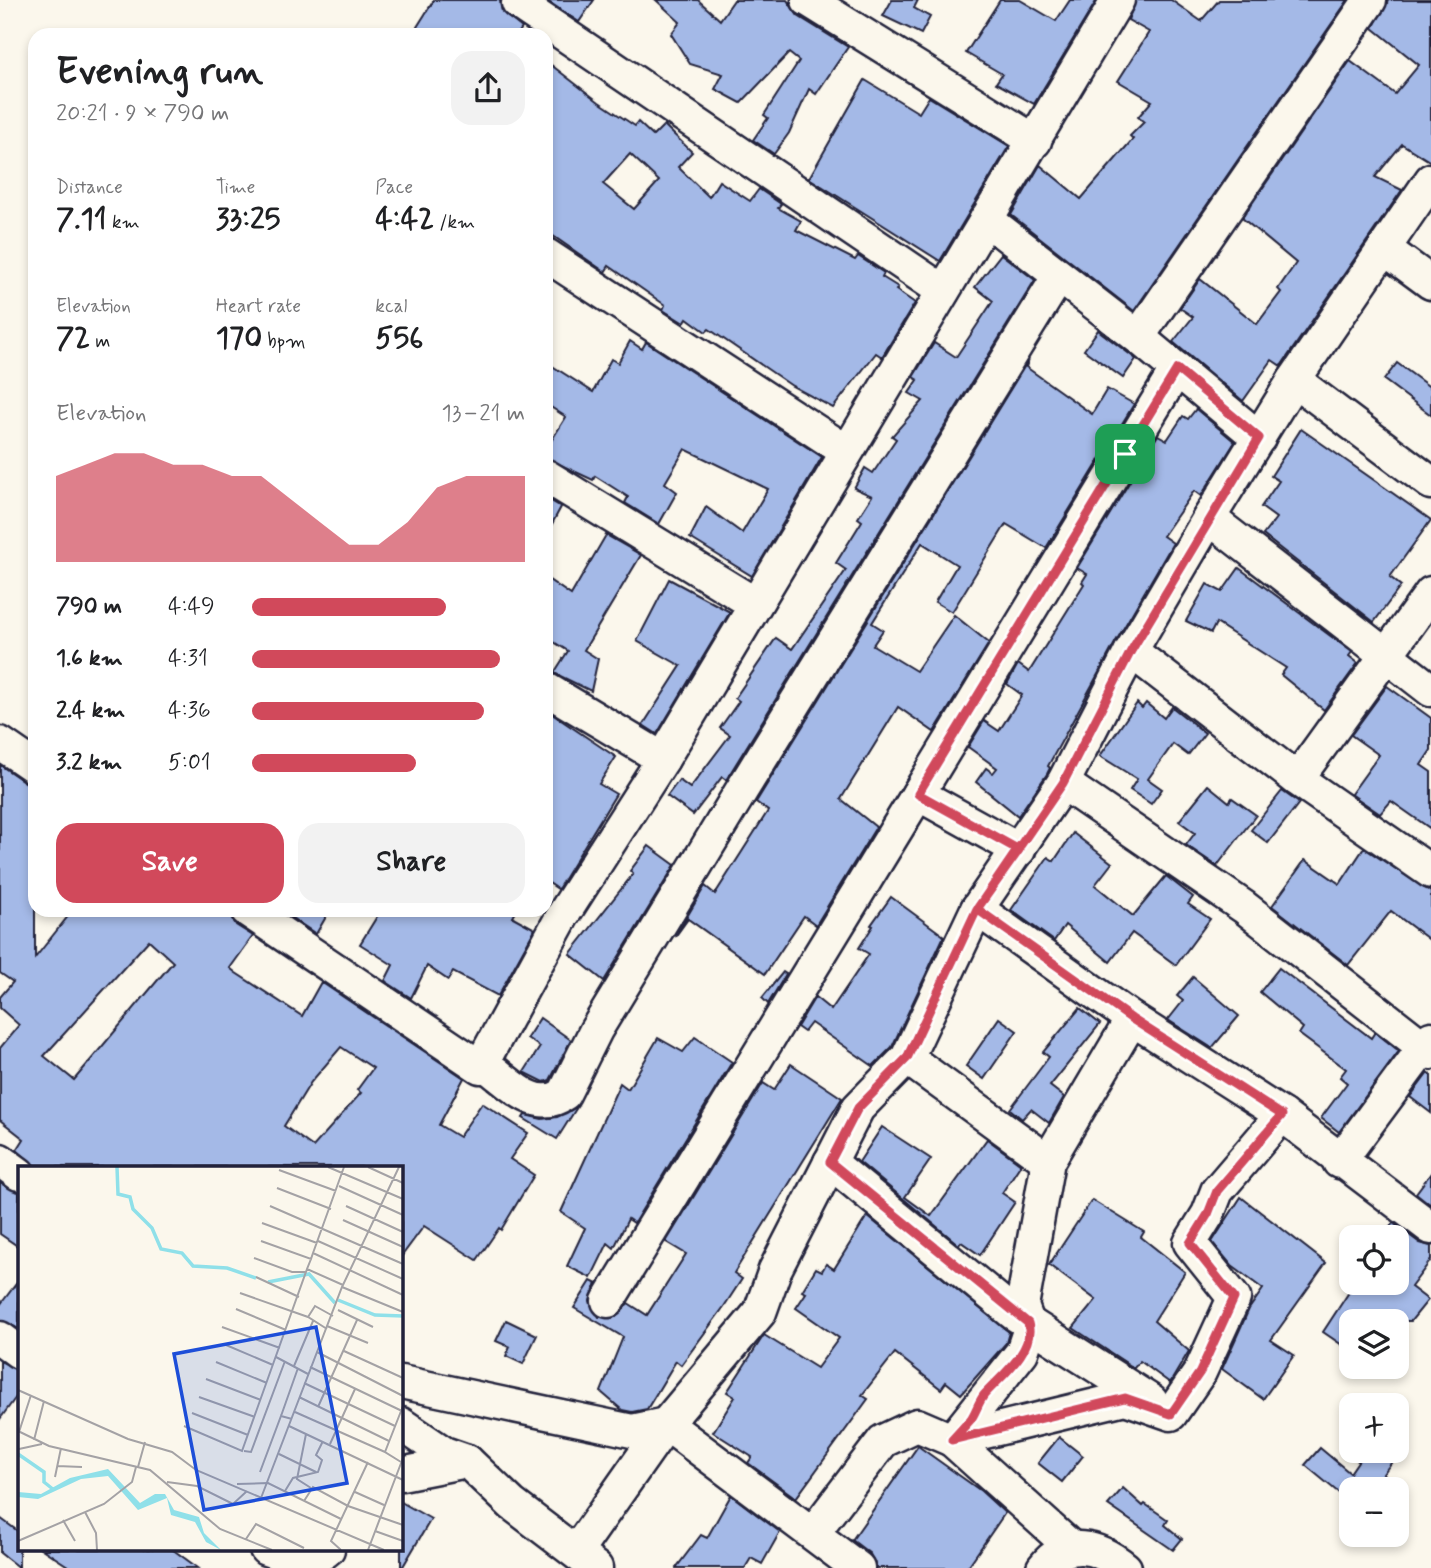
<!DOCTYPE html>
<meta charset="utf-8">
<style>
:root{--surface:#fff;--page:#f2f2f2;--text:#202124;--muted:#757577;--accent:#d1495b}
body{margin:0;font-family:Mynerve,sans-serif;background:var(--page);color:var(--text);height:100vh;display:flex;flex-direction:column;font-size:26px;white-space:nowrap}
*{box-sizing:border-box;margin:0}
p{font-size:23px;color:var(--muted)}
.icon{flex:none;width:38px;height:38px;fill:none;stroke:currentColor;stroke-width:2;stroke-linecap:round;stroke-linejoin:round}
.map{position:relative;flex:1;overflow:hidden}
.sheet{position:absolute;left:28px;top:28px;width:525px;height:889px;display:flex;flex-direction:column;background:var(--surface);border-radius:21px;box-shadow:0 4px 10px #0003}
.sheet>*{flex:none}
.buttons{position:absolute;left:1339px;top:1225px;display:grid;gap:14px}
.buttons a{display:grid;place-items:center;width:70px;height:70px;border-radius:14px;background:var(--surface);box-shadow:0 4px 10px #0003;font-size:35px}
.pin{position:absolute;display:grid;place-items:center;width:60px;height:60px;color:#fff;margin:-30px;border-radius:14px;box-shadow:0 4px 10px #0006}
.round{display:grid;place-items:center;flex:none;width:74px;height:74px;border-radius:21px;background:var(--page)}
.headline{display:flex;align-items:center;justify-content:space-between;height:119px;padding:0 28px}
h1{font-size:38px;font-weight:700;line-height:52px}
.stats{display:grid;grid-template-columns:repeat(3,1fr);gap:10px;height:119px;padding:7px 28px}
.stats div{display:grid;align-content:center}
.stats b{font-size:30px;font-weight:700}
.stats small{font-size:19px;font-weight:400}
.stats p{font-size:19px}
.chart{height:196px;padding:14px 28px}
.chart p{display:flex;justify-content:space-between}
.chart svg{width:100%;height:126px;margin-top:7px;fill:var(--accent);opacity:.7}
.button{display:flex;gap:14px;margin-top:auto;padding:14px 28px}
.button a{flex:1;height:80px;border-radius:21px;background:var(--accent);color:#fff;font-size:28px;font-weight:700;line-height:80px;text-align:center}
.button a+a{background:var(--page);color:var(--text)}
ul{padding:0 28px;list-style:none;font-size:23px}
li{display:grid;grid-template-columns:112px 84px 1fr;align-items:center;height:52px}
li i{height:18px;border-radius:9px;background:var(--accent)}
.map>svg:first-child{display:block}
</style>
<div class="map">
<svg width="1431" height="1568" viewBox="0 0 1431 1568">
<rect width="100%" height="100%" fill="#fbf7ec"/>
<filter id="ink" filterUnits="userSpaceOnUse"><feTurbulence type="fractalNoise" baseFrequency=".0143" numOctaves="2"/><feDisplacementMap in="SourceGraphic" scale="14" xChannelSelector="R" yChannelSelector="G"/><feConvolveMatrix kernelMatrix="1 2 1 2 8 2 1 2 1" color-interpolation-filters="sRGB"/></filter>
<g filter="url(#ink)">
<g fill="#a4b9e7" stroke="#22223b" stroke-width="2" fill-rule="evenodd">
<path d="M434,0H500L502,12L522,28L517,35H412Z"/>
<path d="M546,0H594L579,22Z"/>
<path d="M656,0H698L720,20L734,0H787L798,16L848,47L816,94L809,89L789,133L774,154L753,140L768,118L764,115L799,61L789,53L741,103L715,89L723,74L690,64L671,34L680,22Z"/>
<path d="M892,0H918L914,8L930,17L921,34L883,16Z"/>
<path d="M1000,0H1020L1056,21L1070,0H1097L1034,104L996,83L1002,74L966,53Z"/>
<path d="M1136,0H1171L1201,21L1219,0H1348L1134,311L1011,215L1040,165L1081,199L1133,139L1130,136L1144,122L1138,117L1152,101L1118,81L1149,32L1128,20Z"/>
<path d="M1388,0H1431V162L1402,144L1375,177L1402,190L1281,366L1272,360L1243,401L1173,342L1193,317L1180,308L1200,279L1257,324L1281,292L1278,289L1296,263L1242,218L1350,61L1395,94L1419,65L1373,28Z"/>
<path d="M546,61L599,102L635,126L638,122L653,136L664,125L692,152L678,167L709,197L719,181L750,201L759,189L781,204L778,208L801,221L796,230L855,260L858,256L884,273L882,277L898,287L896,290L915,303L882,357L876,353L833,408L792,386L709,329L706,332L687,318L684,323L663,310L665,305L609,266L605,272L546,231ZM630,154L659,181L634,209L603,184Z"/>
<path d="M865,80L919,113L929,97L1009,146L940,261L809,178Z"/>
<path d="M1001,254L1035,280L726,780L722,777L693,815L667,796L679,780L690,788L730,735L720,728L739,701L735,698L776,638L792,649L846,570L836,563L862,521L858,518L872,496L854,488L865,468L873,473L896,439L892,436L923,401L909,393L918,380L913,377L934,343L956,357L993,301L975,287Z"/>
<path d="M1098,330L1136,359L1123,378L1084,350Z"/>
<path d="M630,341L642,349L646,342L822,457L752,576L690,538L706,507L742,533L768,489L685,449L665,483L677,492L659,524L625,503L628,497L595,476L593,480L546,458V449L566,417L546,404V362L593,392L611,359L618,363Z"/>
<path d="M1029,359L1026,367L1092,414L1107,389L1134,404L1046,548L1006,524L952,612L935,602L957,565L922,543L872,623L883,630L873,645L916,671L954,615L989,643L934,732L898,707L841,799L876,827L816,925L804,916L765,974L688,919L675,937L705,886L715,894L768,811L756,802Z"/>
<path d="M1397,363L1431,388V415L1384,380Z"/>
<path d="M1196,409L1235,442L1201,496L1194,491L1163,536L1173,543L1115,643L1048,766L1050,768L1047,774L1018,816L976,782L986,768L993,773L997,768L968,747L984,721L999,731L1022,695L1007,684L1018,664L1029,672L1084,584L1082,582L1087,574L1077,568L1158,435L1167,440L1183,416L1188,419Z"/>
<path d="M1301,429L1431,520L1390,577L1401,586L1374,622L1263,535L1276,518L1261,507L1279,481L1271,476Z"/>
<path d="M546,498L561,507L546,535Z"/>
<path d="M606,535L641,555L584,650L598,659L591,691L554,673L568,651L546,637V578L571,595Z"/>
<path d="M1239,568L1352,652L1349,656L1358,663L1324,710L1281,675L1286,668L1216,623L1211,633L1186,621L1207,584L1222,592Z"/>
<path d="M669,579L730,612L657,734L643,725L681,666L637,641Z"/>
<path d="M1387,686L1431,718V750L1421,765L1431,772V829L1391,801L1380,814L1351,794L1379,755L1351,735Z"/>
<path d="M1137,703L1142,708L1146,703L1164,718L1172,707L1205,733L1188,755L1173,744L1148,779L1162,789L1151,804L1130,790L1137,779L1100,756Z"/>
<path d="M546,710L616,757L599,784L616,794L558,889L546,881Z"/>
<path d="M0,765L25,782L35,785V958L73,910H229L236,925L253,936L230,968L236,973L302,1016L321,982L464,1078L439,1125L459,1137L482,1103L528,1133L510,1159L534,1175L501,1230L499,1228L477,1260L424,1226L401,1257V1167H36L17,1150L24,1139L0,1120V1048L19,1025L0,1008V997L13,982L0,973ZM149,940L173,962L74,1080L44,1056ZM341,1047L373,1068L357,1090L361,1093L313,1147L284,1126L311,1082Z"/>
<path d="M1208,785L1229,802L1232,798L1256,815L1217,866L1186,845L1195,833L1179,821Z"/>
<path d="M1282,791L1299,803L1268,843L1251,830Z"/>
<path d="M1073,833L1112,863L1095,885L1133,916L1166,876L1193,897L1188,904L1210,919L1176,965L1132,933L1110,962L1065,925L1054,941L1011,910L1048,857L1054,861Z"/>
<path d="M649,846L675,865L604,981L570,954L633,874L630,871Z"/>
<path d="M1364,848L1431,892V941L1391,911L1348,965L1272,906L1305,860L1340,884Z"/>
<path d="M891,897L944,936L892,1047L873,1066L811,1023L804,1032L797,1027L815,997L831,1010L869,954L859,948L873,926L871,925Z"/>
<path d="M280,910H330L316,934Z"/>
<path d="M381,910H517L513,917L535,929L498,996L453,972L448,980L427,966L411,998L385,981L393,965L360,944Z"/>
<path d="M1279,968L1371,1038L1375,1032L1399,1051L1339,1132L1321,1118L1347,1083L1340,1077L1346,1069L1299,1034L1303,1028L1260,992Z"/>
<path d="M783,972L786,974L768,1004L762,998Z"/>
<path d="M1193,977L1239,1016L1212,1048L1168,1020L1183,1001L1177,996Z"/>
<path d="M1080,1008L1100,1024L1050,1086L1064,1097L1049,1123L1031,1109L1022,1119L1010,1109L1049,1057L1043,1052Z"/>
<path d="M540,1018L571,1040L550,1080L544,1082L524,1072L540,1047L527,1038Z"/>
<path d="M999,1018L1017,1031L984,1079L966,1066Z"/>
<path d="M695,1037L732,1062L634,1223L628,1219L614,1248L608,1243L591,1278L567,1266L585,1228L561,1212L620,1083L628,1089L658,1038L683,1052Z"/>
<path d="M791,1064L842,1098L734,1273L742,1279L723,1308L681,1365L676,1361L647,1409L632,1412L622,1410L601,1392L623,1337L574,1308L591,1281L597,1284L590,1301L599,1317H616L628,1303L647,1315L686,1254L666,1242L763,1083L774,1090Z"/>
<path d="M1428,1073L1431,1075V1113L1410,1097Z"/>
<path d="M579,1104L557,1139L523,1118L525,1115L542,1119L557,1117Z"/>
<path d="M882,1127L931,1159L905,1197L931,1216L987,1139L1021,1164L1002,1193L1015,1202L980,1255L961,1242L959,1245L859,1162Z"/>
<path d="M1431,1173V1205L1416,1193Z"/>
<path d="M0,1183L19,1192V1247L0,1234Z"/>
<path d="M1241,1197L1326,1263L1271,1340L1294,1355L1263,1399L1222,1369L1249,1309L1263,1289L1232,1266L1212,1242Z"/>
<path d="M1092,1200L1144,1232L1141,1237L1185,1272L1154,1321L1189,1351L1170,1383L1140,1361L1134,1368L1073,1328L1096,1300L1049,1265Z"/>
<path d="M867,1216L1009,1332L1006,1343L961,1394L946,1382L941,1389L895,1353L862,1395L868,1399L796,1498L748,1463L752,1457L713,1432L735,1397L727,1392L764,1335L817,1368L839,1338L796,1308L806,1293L802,1291L816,1268L822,1271L826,1264L834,1269Z"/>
<path d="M1393,1223L1420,1243L1431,1246V1260L1411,1287L1428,1300L1411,1321H1351V1351L1323,1332L1355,1283H1396V1237H1382Z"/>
<path d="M19,1280V1329L0,1320V1305Z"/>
<path d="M506,1320L537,1335L523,1364L506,1356L510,1347L496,1341Z"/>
<path d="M0,1361L19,1370V1393L0,1419Z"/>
<path d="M1059,1437L1083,1456L1062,1482L1038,1463Z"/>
<path d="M918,1446L981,1491L1005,1513L967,1568H876L870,1554L852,1540Z"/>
<path d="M1320,1448L1350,1473L1365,1451H1400L1383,1474L1404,1489H1351V1503L1305,1465Z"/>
<path d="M1123,1488L1143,1506L1145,1504L1168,1520L1165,1525L1182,1539L1173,1550L1108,1505Z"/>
<path d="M731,1495L780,1532L762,1564L751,1558L745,1568H676L701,1535L707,1538Z"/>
<path d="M401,1502L431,1519L402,1568H401Z"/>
<path d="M0,1518L19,1532V1568L0,1553Z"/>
<path d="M42,1549H172L198,1568H71Z"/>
</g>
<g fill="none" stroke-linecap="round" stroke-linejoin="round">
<defs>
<g id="minor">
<path d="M808,0L1035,141"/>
<path d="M518,3L943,291"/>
<path d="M986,219L1138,337L1259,438"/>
<path d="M1385,249L1431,283"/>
<path d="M546,255L846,451"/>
<path d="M1138,337L1370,0"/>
<path d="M1294,380L1431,483"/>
<path d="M546,476L755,604"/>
<path d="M1209,518L1431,690"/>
<path d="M1131,651L1297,779L1431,872"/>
<path d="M546,689L663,759"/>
<path d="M0,743L35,767"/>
<path d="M1297,779L1431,593"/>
<path d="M1063,783L1244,907L1431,1053"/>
<path d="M918,794L1177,369"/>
<path d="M977,909L1132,1019L1282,1115L1431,1228"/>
<path d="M247,910L480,1067L563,915L663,759L1118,0"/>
<path d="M907,1058L1048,1161"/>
<path d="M492,1070C513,1086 537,1113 564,1094L596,1030L743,788L1059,276"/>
<path d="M0,1160L19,1174"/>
<path d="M830,1162L1013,1313L1151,1401"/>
<path d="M1339,1162L1431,1038"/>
<path d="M608,1301L918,794L1019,850"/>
<path d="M0,1338L19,1352"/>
<path d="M401,1382L632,1431L666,1424L858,1568"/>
<path d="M401,1424L444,1453L467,1461L512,1504L596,1568"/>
<path d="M401,1474L467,1461"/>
<path d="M813,1533L883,1441L917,1425L952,1440L1125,1398L1171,1414L1200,1372L1234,1298L1190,1243L1208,1214L1217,1191L1282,1115"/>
<path d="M1072,1548L952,1440L1022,1352L1030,1328L1022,1306L1048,1161L1132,1019"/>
<path d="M266,1549C285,1556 311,1565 328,1549"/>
<path d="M576,1552L666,1424L760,1312L775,1270L858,1108L907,1058L977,909L1063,783L1131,651L1209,518L1294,380L1431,180"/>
<path d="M1043,1568C1066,1538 1097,1545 1125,1568"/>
</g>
</defs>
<use href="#minor" stroke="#22223b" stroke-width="37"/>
<use href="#minor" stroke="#fbf7ec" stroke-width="32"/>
</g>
</g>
<g fill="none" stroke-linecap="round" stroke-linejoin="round" filter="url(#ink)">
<defs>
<path id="route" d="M1125,454L918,794L1019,850L977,909L907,1058L858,1108L830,1162L1028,1323C1036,1350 999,1378 984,1395C978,1403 976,1412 971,1419C965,1426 958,1433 952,1440L1125,1398L1171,1414L1200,1372L1234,1298L1190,1243L1208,1214L1217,1191L1282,1115L1132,1019L977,909L1063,783L1131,651L1259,438L1177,369L1125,454"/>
</defs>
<use href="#route" stroke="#fff" stroke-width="14"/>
<use href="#route" stroke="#d1495b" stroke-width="9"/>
</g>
<g transform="translate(18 1166)">
<rect width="385" height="385" fill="#fbf7ec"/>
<path d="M90,303L122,337L137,328H147L156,344L181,351L186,367L203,384L188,376L177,356L153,349L149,332L120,344L90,310L63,313L20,333L0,331V326L23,328L52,312Z" fill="#8fe0e9"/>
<path fill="none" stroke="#8fe0e9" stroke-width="3.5" d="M99,1L100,28L112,31L115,43L134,62L143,83L164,87L175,100L209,102L238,112M250,116L291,108L317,137M320,134L357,149L385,150M0,288L26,306V316L36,324"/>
<path fill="none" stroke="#a4a2a5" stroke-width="2" d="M310,1L385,33M350,1L385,17M261,4L318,25M321,20L385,49M259,22L313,43M252,40L385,98M328,40L385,66M325,54L385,81M244,57L299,77M243,75L293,93L295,87M300,75L385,113M295,87L385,129M295,87L326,1M236,92L274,106H288M293,93L289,103L325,119M238,111L281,131M324,121L385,146M222,127L290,151L309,163M218,143L268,164M320,144L355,161M290,151L297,140L315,150M309,160L350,177M204,161L262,182M208,179L255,199M326,185L385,212M299,186L385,230M258,191L290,208M198,196L249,217M276,200L295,155M292,201L384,245M188,213L243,234M286,217L377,260M0,224L110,273L154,286L178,304L366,384M181,231L237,251M281,231L371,275M300,241L339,154M277,246L367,286M174,247L230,269M263,250L280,202M166,260L224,285L289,103M271,260L385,314M0,265L31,280L132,304L202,363L254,384M1,266L13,229M288,268L279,313L293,322M16,274L26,235M312,278L337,223M1,283L24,278M226,285L233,286L267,195M261,288L298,306M383,296L367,286L385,240M39,300L64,301M120,301L127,276M242,306L263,250L274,253M37,311L43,282M149,316L179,320L215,338L229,325M219,318L250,317L323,353M267,325L275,312L300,306L304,294L298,289L305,275M337,326L366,339M243,332L324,121L381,1M286,335L295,321L330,340L385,359M67,346L78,367L79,384M45,354L57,375M357,365L385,375M228,373L238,358L286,382M0,375L86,338L114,316L118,301M323,384L313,375L350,296M350,384L385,292"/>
<path fill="#1d4ed8" fill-opacity="0.15" stroke="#1d4ed8" stroke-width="3.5" d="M298,161L329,317L186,344L156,188Z"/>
<rect width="385" height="385" fill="none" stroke="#22223b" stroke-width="3.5"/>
</g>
</svg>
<div class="buttons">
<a><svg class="icon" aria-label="locate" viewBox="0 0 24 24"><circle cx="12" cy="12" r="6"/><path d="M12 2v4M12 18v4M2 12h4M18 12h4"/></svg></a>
<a><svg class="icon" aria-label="layers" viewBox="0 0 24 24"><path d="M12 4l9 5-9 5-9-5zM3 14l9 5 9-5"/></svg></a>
<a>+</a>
<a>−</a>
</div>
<div class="pin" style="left:1125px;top:454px;background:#1e9e55"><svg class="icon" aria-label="arrive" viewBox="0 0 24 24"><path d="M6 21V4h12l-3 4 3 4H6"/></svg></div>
<section class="sheet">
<div class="headline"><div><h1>Evening run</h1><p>20:21 · 9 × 790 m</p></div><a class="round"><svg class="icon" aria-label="share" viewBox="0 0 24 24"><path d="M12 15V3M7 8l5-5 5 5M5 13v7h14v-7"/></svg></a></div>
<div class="stats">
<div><p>Distance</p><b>7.11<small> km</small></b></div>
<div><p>Time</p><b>33:25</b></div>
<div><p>Pace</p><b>4:42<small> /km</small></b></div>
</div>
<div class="stats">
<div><p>Elevation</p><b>72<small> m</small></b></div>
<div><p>Heart rate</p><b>170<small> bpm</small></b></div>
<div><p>kcal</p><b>556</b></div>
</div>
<div class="chart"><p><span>Elevation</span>13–21 m</p>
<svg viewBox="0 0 160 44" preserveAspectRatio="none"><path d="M0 44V14L10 10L20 6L30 6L40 10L50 10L60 14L70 14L80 22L90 30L100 38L110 38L120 30L130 18L140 14L150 14L160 14V44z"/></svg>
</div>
<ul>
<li><b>790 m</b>4:49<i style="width:71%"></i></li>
<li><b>1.6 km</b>4:31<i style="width:91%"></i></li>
<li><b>2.4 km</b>4:36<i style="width:85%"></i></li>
<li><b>3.2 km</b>5:01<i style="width:60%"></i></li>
</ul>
<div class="button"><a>Save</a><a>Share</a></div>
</section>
</div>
